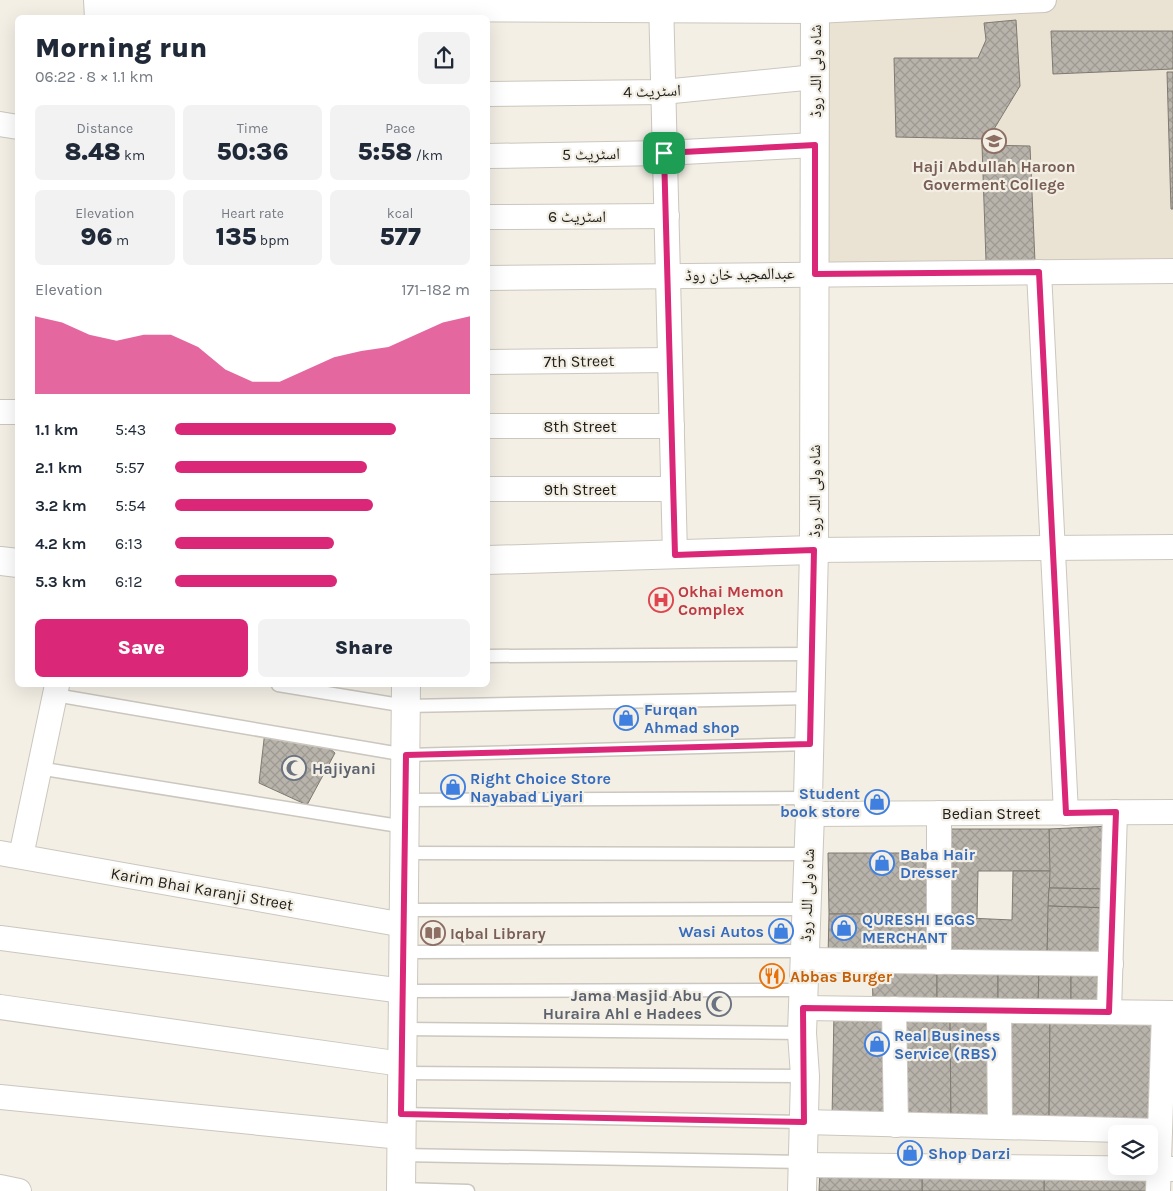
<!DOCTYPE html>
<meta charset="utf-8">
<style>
:root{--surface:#fff;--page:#f2f2f3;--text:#1f2937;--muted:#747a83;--accent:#db2777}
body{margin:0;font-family:Karla,"Noto Naskh Arabic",sans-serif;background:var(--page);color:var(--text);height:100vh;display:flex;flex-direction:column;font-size:19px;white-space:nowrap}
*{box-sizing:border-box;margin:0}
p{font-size:16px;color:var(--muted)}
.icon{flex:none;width:28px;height:28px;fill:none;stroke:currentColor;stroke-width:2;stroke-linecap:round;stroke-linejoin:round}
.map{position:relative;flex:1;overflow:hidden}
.sheet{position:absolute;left:15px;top:15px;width:475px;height:672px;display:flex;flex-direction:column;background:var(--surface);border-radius:8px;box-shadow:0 5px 20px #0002}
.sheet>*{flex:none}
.controls{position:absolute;left:1108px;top:1125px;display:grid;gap:10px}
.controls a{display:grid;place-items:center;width:50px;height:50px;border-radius:8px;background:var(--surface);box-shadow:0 5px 20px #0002;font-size:25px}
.pin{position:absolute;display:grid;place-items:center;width:42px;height:42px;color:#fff;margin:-21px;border-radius:10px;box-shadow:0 2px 8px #0006}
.round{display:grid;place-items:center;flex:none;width:52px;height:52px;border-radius:8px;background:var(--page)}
.headline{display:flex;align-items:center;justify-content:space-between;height:85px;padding:0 20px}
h1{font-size:28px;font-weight:800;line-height:38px}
.metrics{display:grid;grid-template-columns:repeat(3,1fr);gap:8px;height:85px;padding:5px 20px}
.metrics div{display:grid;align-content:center;border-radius:8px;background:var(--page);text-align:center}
.metrics b{font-size:25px;font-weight:800}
.metrics small{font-size:14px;font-weight:400}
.metrics p{font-size:14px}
.chart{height:140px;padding:10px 20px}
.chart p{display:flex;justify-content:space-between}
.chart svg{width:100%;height:90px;margin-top:5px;fill:var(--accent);opacity:.7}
.action{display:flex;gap:10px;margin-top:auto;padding:10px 20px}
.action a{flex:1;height:58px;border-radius:8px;background:var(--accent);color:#fff;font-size:20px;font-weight:800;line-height:58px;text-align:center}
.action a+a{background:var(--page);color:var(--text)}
ul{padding:0 20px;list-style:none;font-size:16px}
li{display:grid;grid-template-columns:80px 60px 1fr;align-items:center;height:38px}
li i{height:12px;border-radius:6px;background:var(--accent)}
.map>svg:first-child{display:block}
</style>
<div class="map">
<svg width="1173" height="1191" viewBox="0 0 1173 1191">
<defs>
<pattern id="building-cross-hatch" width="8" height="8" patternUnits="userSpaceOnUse" patternTransform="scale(1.25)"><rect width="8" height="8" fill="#b8b4ab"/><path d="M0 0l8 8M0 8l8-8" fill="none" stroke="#9e9a93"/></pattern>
</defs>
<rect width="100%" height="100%" fill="#f3efe5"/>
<path fill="#eae3d3" d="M1044,0H1173V271L815,273V11Z"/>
<g fill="url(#building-cross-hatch)" stroke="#7e7a72">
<path d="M1016,20L1020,86L988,139L896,137L894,58H978L986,40L984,23Z"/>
<path d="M1051,31H1173V69L1053,74Z"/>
<path d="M1167,72H1173V209H1171Z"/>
<path d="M982,145L1030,146L1035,262L986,261Z"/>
<path d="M265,731L321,741L335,753L307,805L259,783Z"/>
<path d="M1111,826L1109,889L1049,888V829Z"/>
<path d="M947,829H1049L1050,871H978L977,919L947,917Z"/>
<path d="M828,853H933V914H829Z"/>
<path d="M1013,871H1050L1047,957H945L947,917L1012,920Z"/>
<path d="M1049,888L1109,889V908L1048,906Z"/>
<path d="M1048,906L1109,908L1107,960L1047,957Z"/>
<path d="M829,914H933V957H828Z"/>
<path d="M872,966H937V1004L873,1003Z"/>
<path d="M937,966L998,967V1006L937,1004Z"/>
<path d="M998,967H1039L1038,1007L998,1006Z"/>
<path d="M1039,967L1071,968V1008L1038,1007Z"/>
<path d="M1071,968H1105L1104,1009L1071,1008Z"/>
<path d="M834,1012L889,1014L890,1118H832Z"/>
<path d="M898,1014L950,1015L951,1122L899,1121Z"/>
<path d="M1003,1014L1050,1015L1049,1123L1004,1122Z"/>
<path d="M950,1015H995L997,1124L951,1122Z"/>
<path d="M1050,1015L1161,1017L1155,1124L1049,1123Z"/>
<path d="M1154,1169V1191H1044V1170Z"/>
<path d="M1044,1170V1191H922V1173Z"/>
<path d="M820,1171L922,1173V1191H819Z"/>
</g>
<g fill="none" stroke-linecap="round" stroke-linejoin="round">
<defs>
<g id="service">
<path d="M488,656L812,654"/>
<path d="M278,685L406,706L811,698"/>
<path d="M55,695L406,755L810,744"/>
<path d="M38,768L405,827"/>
<path d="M405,800L808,798"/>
<path d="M404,853L808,854"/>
<path d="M404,910L807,909"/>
<path d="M403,952L805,951"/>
<path d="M403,991L804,990"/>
<path d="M402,1029L802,1033"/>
<path d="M402,1073L805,1076"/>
<path d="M401,1114L804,1122"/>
<path d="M401,1155L803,1162"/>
<path d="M401,1189L468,1191"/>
</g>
<g id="minor">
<path d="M661,0L675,555"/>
<path d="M99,10L379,9L815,11L1044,0"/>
<path d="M488,94L663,92L815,77"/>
<path d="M0,124L18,127"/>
<path d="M488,156L664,153L815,145"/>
<path d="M488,217L667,216"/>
<path d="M1039,272L1066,813"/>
<path d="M488,278L1173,271"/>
<path d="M488,362L670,360"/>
<path d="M0,412H18"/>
<path d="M488,426H672"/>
<path d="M488,489H673"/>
<path d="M814,550L1173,547"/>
<path d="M939,813V962"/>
<path d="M810,814L1173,812"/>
<path d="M0,853L404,925"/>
<path d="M21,856L57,685"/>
<path d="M0,938L403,991"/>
<path d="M805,960L1111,964"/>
<path d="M0,1007L402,1064"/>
<path d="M803,1008L1173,1013"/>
<path d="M894,1009L896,1125"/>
<path d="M999,1011L1000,1127"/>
<path d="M1109,1012L1115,812"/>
<path d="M0,1097L401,1137"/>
<path d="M804,1122L1160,1131"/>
<path d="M803,1165L1173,1169"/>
<path d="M0,1187L19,1191"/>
<path d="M1158,1191L1164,1013"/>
</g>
<g id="tertiary">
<path d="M98,0L99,18"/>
<path d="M488,560L814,550"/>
<path d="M0,561L18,563"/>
<path d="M401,1191L406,685"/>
<path d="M802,1191L805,1076L802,1033L810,814L808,798L814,550L815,0"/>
</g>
</defs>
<use href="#service" stroke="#cbc7be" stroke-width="15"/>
<use href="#minor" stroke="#cbc7be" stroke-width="26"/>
<use href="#tertiary" stroke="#cbc7be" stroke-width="30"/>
<use href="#service" stroke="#fff" stroke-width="12"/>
<use href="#minor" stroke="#fff" stroke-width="24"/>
<use href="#tertiary" stroke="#fff" stroke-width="28"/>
</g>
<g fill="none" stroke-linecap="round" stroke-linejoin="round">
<defs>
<path id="route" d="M815,145V274L1039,272L1066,813L1116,812L1109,1012L803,1008L804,1122L401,1114L406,755L810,744L814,550L675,555L664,153Z"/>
</defs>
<use href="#route" stroke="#fff" stroke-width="10"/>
<use href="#route" stroke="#db2777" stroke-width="6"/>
</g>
<defs>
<symbol id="university-ring" viewBox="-11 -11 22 22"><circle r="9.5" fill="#f3efe5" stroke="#8d6e63" stroke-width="1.5"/><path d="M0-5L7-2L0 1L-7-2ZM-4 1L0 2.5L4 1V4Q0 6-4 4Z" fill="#8d6e63"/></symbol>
<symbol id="hospital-ring" viewBox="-11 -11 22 22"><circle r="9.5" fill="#f3efe5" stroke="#e0444e" stroke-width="1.5"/><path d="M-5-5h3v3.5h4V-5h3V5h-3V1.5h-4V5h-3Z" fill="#e0444e"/></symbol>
<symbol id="shop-ring" viewBox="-11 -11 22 22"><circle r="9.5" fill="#f3efe5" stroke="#3f7fe0" stroke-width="1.5"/><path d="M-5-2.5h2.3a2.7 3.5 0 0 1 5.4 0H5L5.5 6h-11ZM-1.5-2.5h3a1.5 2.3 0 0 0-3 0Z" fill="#3f7fe0"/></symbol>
<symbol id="mosque-ring" viewBox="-11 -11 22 22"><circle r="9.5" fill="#f3efe5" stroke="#6b7280" stroke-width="1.5"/><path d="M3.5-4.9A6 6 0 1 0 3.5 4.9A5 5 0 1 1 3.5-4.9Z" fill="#6b7280"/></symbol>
<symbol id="library-ring" viewBox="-11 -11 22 22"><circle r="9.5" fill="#f3efe5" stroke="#8d6e63" stroke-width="1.5"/><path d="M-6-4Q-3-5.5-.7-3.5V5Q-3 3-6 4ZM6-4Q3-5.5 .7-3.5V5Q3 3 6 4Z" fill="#8d6e63"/></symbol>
<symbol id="restaurant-ring" viewBox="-11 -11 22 22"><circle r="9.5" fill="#f3efe5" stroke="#e8710a" stroke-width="1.5"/><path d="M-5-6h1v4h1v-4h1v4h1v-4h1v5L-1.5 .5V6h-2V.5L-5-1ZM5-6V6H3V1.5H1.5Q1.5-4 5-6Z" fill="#e8710a"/></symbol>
</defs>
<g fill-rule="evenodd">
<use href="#university-ring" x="980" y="127" width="28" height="28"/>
<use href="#hospital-ring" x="647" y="586" width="28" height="28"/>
<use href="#shop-ring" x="612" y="704" width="28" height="28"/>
<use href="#mosque-ring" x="280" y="754" width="28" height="28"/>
<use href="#shop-ring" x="439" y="773" width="28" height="28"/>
<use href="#shop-ring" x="863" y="788" width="28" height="28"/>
<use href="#shop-ring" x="868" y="849" width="28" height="28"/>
<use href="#shop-ring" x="830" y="914" width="28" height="28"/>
<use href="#shop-ring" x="767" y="917" width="28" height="28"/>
<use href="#library-ring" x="419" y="919" width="28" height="28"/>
<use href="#restaurant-ring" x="758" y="962" width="28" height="28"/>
<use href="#mosque-ring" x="705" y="990" width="28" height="28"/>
<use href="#shop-ring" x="863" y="1030" width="28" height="28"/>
<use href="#shop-ring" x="896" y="1139" width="28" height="28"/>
</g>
<g text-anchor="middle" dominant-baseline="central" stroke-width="4.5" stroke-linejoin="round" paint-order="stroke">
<g font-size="16" fill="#21201d" stroke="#f3efe5">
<text transform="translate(815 71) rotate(-90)">شاہ ولی اللہ روڈ</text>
<text transform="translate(652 91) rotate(-2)">اسٹریٹ 4</text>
<text transform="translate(591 154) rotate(-1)">اسٹریٹ 5</text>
<text x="577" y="216">اسٹریٹ 6</text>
<text transform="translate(740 274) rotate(-1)">عبدالمجید خان روڈ</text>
<text transform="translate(579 361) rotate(-1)">7th Street</text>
<text x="580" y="426">8th Street</text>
<text x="580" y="489">9th Street</text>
<text transform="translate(814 491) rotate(-90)">شاہ ولی اللہ روڈ</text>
<text x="991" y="813">Bedian Street</text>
<text transform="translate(202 889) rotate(10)">Karim Bhai Karanji Street</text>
<text transform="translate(807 895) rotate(-88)">شاہ ولی اللہ روڈ</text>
</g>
<g font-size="16" font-weight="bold" fill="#785e54" stroke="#f3efe5">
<text x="994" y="166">Haji Abdullah Haroon<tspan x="994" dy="18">Goverment College</tspan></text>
<text x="450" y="933" text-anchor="start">Iqbal Library</text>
</g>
<g font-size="16" font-weight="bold" fill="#be3a42" stroke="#f3efe5" text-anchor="start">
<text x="678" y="591">Okhai Memon<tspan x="678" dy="18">Complex</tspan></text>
</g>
<g font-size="16" font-weight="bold" fill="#366cbe" stroke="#f3efe5" text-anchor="start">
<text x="644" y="709">Furqan<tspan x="644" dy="18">Ahmad shop</tspan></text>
<text x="470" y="778">Right Choice Store<tspan x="470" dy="18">Nayabad Liyari</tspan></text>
<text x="860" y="793" text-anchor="end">Student<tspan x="860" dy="18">book store</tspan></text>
<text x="900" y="854">Baba Hair<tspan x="900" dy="18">Dresser</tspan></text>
<text x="862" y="919">QURESHI EGGS<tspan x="862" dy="18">MERCHANT</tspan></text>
<text x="764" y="931" text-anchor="end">Wasi Autos</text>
<text x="894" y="1035">Real Business<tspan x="894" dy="18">Service (RBS)</tspan></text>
<text x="928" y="1153">Shop Darzi</text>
</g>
<g font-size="16" font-weight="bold" fill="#5b616d" stroke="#f3efe5" text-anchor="start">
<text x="312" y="768">Hajiyani</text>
<text x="702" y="995" text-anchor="end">Jama Masjid Abu<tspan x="702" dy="18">Huraira Ahl e Hadees</tspan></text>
</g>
<g font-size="16" font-weight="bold" fill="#c56008" stroke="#f3efe5" text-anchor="start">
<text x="790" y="976">Abbas Burger</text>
</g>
</g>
</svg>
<div class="controls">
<a><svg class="icon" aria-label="layers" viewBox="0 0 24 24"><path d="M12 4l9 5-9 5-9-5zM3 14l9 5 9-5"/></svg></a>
</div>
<div class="pin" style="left:664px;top:153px;background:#1e9e55"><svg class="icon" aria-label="arrive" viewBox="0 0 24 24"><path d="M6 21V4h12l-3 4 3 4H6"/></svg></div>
<section class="sheet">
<div class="headline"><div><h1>Morning run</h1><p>06:22 · 8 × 1.1 km</p></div><a class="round"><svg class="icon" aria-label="share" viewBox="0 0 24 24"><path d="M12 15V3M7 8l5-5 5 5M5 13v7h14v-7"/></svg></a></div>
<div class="metrics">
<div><p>Distance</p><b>8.48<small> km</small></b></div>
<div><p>Time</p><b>50:36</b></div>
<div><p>Pace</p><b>5:58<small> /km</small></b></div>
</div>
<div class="metrics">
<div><p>Elevation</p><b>96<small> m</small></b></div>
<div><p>Heart rate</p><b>135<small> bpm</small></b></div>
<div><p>kcal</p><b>577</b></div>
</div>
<div class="chart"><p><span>Elevation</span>171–182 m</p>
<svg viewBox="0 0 160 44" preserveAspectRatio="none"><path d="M0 44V6L10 9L20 15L30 18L40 15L50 15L60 21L70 32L80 38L90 38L100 32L110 26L120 23L130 21L140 15L150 9L160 6V44z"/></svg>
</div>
<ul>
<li><b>1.1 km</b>5:43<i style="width:75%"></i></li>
<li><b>2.1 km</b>5:57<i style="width:65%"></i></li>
<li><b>3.2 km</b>5:54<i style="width:67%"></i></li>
<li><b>4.2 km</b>6:13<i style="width:54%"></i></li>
<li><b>5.3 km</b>6:12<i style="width:55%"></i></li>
</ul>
<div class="action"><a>Save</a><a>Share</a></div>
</section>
</div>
